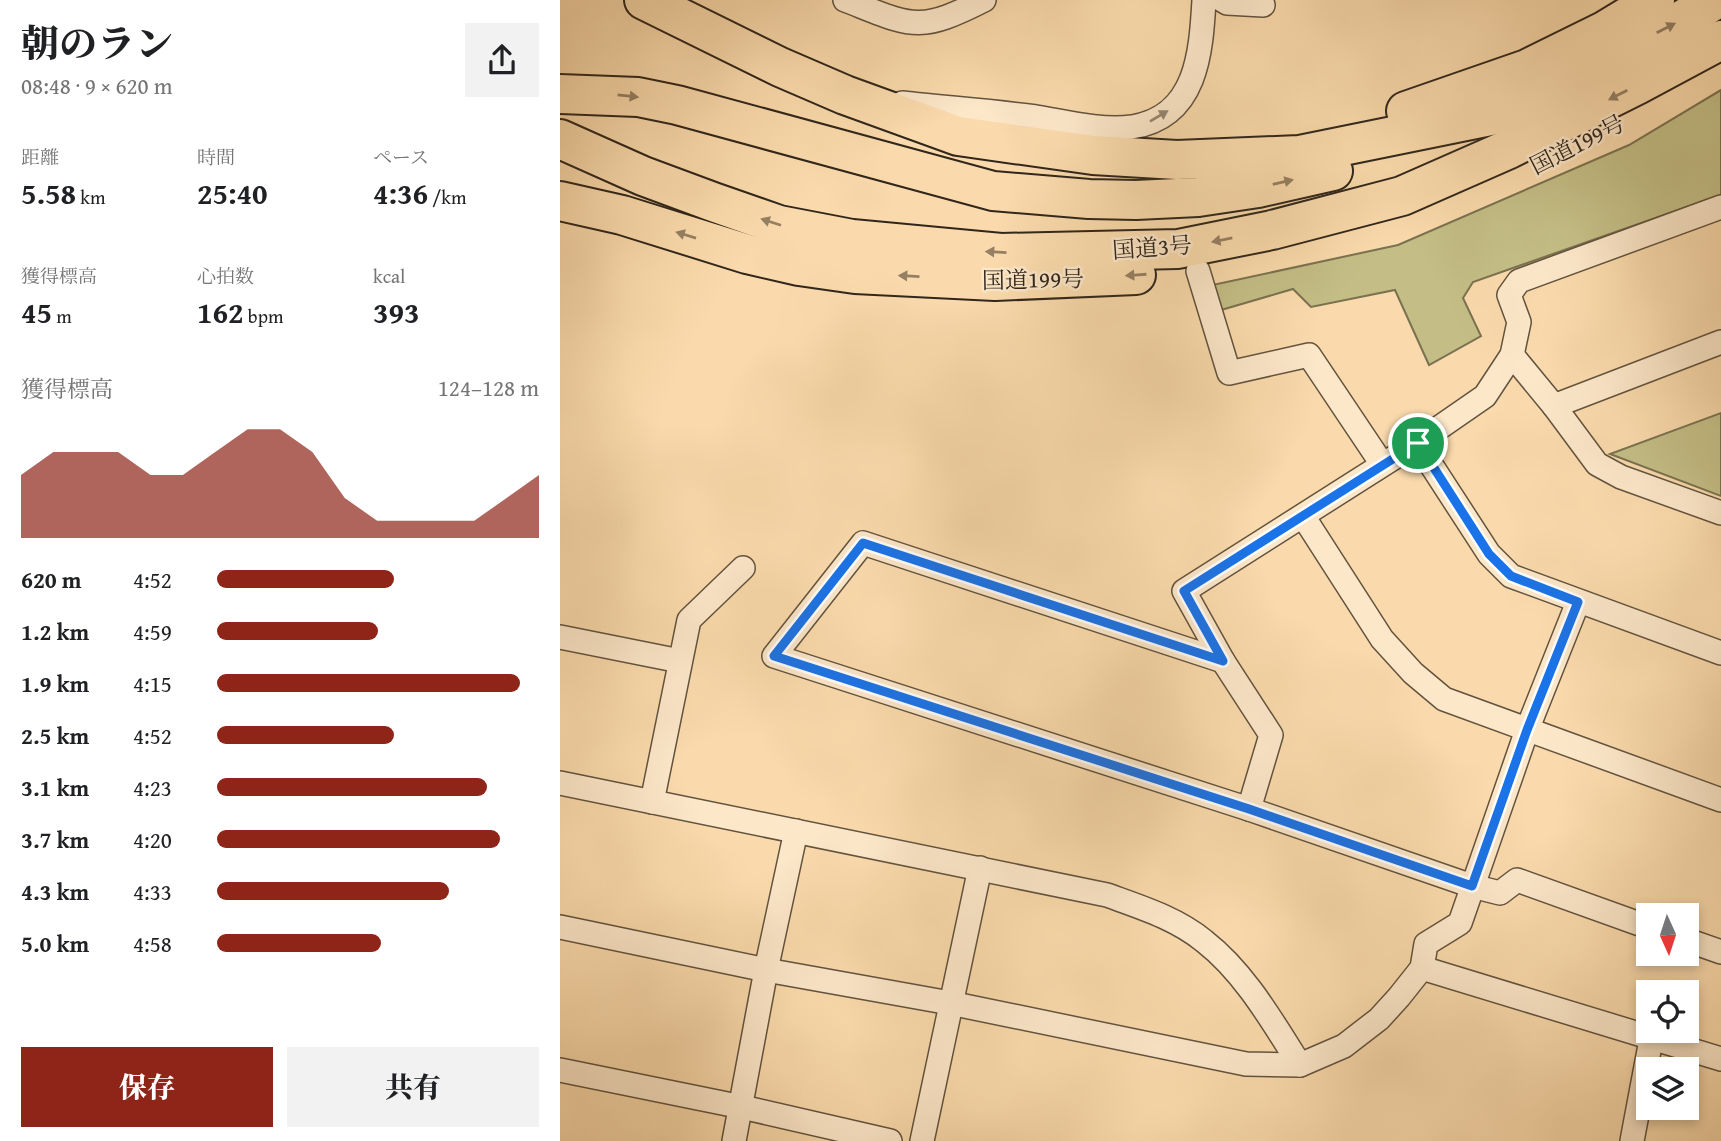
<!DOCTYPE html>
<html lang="ja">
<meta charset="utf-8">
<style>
:root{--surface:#fff;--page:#f2f2f2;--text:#202124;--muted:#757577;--accent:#8f2418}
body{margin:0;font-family:"Gentium Book Plus","Noto Serif JP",serif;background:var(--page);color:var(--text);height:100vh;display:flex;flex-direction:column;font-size:26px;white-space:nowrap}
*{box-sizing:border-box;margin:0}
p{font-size:23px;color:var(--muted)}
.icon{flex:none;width:38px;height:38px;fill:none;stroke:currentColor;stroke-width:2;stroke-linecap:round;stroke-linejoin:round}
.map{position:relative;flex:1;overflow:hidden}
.side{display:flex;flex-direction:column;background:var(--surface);width:560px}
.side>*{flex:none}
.needle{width:46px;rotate:177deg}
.controls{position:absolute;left:1076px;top:903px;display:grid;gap:14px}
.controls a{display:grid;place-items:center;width:63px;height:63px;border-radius:0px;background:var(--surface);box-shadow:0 4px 10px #0003;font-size:35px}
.pin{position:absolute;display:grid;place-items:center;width:60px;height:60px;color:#fff;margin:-30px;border:4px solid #fff;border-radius:50%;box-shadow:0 2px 7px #0007}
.round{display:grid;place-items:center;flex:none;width:74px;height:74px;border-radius:0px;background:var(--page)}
.summary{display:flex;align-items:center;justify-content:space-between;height:119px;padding:0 21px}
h1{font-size:38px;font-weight:800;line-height:52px}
.metrics{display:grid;grid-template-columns:repeat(3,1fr);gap:10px;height:119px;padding:7px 21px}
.metrics div{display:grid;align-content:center}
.metrics b{font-size:30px;font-weight:800}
.metrics small{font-size:19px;font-weight:400}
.metrics p{font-size:19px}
.chart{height:196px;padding:14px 21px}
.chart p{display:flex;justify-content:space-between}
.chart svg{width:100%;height:126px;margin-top:7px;fill:var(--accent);opacity:.7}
.action{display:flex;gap:14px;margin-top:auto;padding:14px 21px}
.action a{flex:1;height:80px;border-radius:0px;background:var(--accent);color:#fff;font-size:28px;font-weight:800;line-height:80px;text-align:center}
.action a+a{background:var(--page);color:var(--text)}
ul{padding:0 21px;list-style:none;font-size:23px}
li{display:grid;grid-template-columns:112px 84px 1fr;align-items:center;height:52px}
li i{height:18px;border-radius:9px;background:var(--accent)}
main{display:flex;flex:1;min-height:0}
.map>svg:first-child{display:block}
</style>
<main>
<section class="side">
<div class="summary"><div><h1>朝のラン</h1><p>08:48 · 9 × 620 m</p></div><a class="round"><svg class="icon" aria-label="share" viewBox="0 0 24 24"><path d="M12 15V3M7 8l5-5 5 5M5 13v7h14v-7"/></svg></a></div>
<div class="metrics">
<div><p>距離</p><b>5.58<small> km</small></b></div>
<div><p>時間</p><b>25:40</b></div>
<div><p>ペース</p><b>4:36<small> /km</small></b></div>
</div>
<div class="metrics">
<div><p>獲得標高</p><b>45<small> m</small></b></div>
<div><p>心拍数</p><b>162<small> bpm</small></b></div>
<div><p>kcal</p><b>393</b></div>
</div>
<div class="chart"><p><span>獲得標高</span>124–128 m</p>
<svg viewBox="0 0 160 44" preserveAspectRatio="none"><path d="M0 44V22L10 14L20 14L30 14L40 22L50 22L60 14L70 6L80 6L90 14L100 30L110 38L120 38L130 38L140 38L150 30L160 22V44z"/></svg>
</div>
<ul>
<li><b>620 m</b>4:52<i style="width:55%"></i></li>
<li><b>1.2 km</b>4:59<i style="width:50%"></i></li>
<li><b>1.9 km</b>4:15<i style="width:94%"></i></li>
<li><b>2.5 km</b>4:52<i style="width:55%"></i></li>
<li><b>3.1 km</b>4:23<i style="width:84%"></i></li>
<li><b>3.7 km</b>4:20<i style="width:88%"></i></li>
<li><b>4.3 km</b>4:33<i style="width:72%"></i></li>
<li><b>5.0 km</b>4:58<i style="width:51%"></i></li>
</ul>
<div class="action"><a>保存</a><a>共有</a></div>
</section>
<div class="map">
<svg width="1161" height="1141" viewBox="0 0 1161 1141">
<rect width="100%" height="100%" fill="#fadaac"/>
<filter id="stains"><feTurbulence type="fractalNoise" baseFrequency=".00286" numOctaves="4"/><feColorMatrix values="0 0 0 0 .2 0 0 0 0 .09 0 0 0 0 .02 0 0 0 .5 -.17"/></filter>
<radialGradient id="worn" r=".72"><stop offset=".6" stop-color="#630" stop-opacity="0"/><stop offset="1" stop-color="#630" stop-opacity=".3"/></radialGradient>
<g fill="#c4be86" stroke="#7a7250" stroke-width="2">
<path d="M1161,90V195L913,282L903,298L921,336L869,365L835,290L751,307L733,289L644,315L634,289L838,245L1069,145Z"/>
<path d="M1161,413V496L1050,454Z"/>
</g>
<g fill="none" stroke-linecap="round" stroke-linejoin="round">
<defs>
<g id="street">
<path d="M285,0C352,26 357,34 424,0"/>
<path d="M662,0L667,3L703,5"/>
<path d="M342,103C387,108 431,111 476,117C506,122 541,131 572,127C637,117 641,53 644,0"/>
<path d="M638,271L669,373L749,355L822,464"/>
<path d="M952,355L994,406L1037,464L1061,477L1161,513"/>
<path d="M994,406L1161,342"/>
<path d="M857,443L929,554L951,576L1161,653"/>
<path d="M743,516L822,639L853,673L884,699L1161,800"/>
<path d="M0,637L120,661"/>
<path d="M663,661L303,543L214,656L689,809L912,886L940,893L957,880L1088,927"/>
<path d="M0,783L547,895C580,907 616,918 644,941C685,973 712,1021 740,1065"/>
<path d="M92,802L129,620L183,568"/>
<path d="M689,809L711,735L663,661L624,591L857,443L925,396L952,355L959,322L949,295L959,281L1161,207"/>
<path d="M0,927L206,970L390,1003L686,1064L740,1065L784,1046L819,1019L839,997L862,968L866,944L900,923L967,730L1018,602"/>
<path d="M1127,940L1161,952"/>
<path d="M862,968L1161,1059"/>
<path d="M0,1070L182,1107L330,1141"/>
<path d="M174,1141L206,970L236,831"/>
<path d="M362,1141L420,868"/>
<path d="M1072,1141L1091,1040"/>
</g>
<g id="highway">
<path d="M84,0L220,67L285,95L398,136L533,155L617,160L739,155L936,115L1122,20L1155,0"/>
<path d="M0,94L78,97L117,105L433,191L529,199L576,200L638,197L698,188L773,171"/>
<path d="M846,111L967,69L1046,30L1095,0"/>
<path d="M0,139L83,176L153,202L219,225L292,239L441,253L618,249L712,230L842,196L949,149L1077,85L1161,40"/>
<path d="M0,201L62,215L187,254L239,266L295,274L435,281L576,275"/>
</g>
</defs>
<use href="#street" stroke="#62533f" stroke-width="26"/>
<use href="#highway" stroke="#30261b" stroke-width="42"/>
<use href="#street" stroke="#fce7c9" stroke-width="23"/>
<use href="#highway" stroke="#fadaac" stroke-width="38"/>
</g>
<defs><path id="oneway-solid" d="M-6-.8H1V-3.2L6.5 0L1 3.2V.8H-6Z" transform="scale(1.75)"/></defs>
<g fill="#958064">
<use href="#oneway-solid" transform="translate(1106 28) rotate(-27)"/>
<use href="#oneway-solid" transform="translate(1058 95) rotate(153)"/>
<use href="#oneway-solid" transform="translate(68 96) rotate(6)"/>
<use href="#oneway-solid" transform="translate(723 182) rotate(-13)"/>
<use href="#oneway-solid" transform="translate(211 222) rotate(-162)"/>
<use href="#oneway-solid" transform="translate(126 235) rotate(-163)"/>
<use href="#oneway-solid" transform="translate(662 240) rotate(169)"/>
<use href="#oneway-solid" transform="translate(436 252) rotate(-177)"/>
<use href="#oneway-solid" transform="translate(576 275) rotate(176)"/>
<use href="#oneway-solid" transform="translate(349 276) rotate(-177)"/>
</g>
<use fill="#968672" href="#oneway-solid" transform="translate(599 116) rotate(-31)"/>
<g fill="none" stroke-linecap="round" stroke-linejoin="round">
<defs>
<path id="route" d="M858,443L929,554L951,576L1018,602L967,730L912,886L689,809L214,656L303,543L663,661L624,591Z"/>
</defs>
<use href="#route" stroke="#fff" stroke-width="14"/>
<use href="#route" stroke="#1a73e8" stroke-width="9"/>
</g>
<g text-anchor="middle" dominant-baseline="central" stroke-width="5" stroke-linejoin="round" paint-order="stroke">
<g font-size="23" fill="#30261b" stroke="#fce7c9">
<text transform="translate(1017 144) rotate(-27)">国道199号</text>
<text transform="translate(592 247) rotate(-4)">国道3号</text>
<text transform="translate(473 279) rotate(-1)">国道199号</text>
</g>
</g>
<rect width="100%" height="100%" filter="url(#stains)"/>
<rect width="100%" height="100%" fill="url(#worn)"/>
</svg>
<div class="controls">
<a><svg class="needle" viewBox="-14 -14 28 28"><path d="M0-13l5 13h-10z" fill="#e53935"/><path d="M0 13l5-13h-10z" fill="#757577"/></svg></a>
<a><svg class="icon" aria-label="locate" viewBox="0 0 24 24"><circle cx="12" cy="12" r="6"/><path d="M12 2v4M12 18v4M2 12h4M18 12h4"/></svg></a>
<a><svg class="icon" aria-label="layers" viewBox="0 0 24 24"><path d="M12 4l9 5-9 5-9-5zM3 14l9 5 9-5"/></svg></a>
</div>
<div class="pin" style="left:858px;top:443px;background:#1e9e55"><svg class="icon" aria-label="arrive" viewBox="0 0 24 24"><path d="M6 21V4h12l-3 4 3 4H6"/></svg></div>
</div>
</main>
